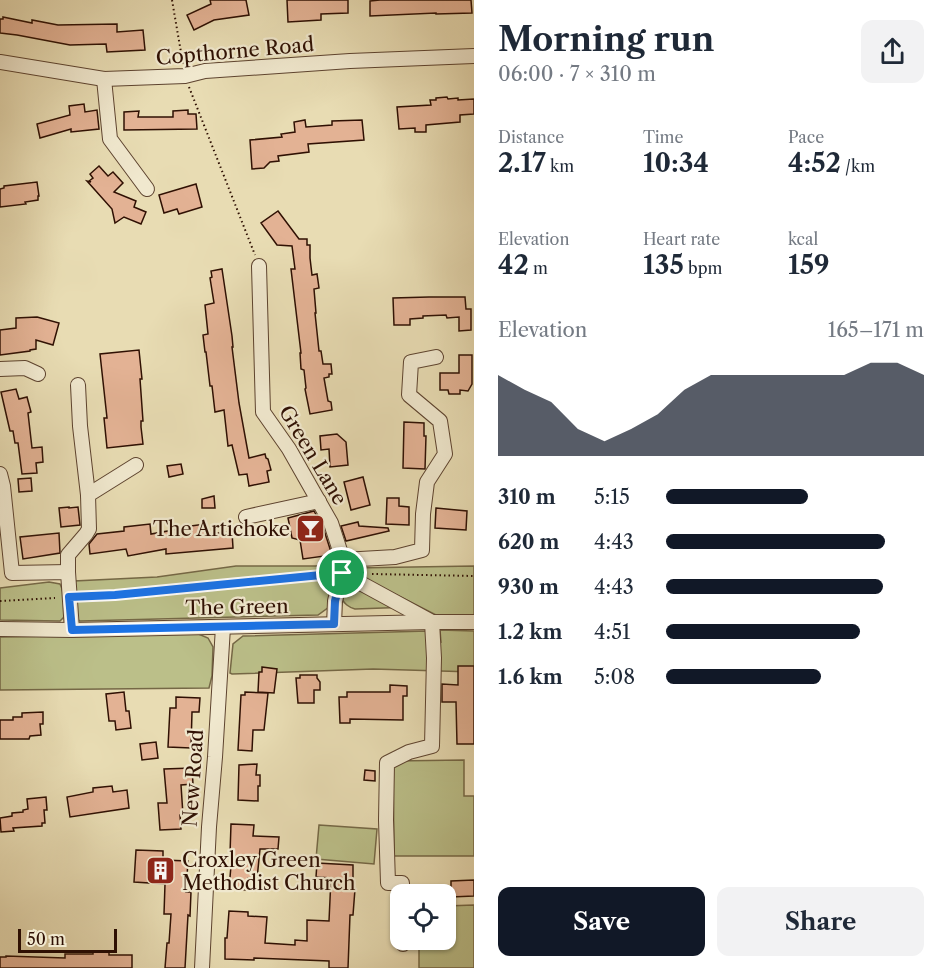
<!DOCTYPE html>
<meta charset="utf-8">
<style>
:root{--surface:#fff;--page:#f2f2f3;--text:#1f2937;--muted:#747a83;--accent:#111827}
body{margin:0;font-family:"Libre Caslon Text",serif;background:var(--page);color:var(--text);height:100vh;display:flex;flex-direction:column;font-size:22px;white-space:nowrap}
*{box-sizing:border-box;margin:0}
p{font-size:20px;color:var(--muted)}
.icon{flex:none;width:33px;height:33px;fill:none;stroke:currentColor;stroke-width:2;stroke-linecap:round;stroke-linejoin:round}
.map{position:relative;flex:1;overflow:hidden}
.sheet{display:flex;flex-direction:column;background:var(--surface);width:474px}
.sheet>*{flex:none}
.fabs{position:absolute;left:390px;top:884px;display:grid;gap:12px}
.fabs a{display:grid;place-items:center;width:66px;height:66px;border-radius:12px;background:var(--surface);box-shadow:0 2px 4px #0004;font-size:30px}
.scale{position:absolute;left:18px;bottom:15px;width:99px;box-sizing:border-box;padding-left:6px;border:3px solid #2f1003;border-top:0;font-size:16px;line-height:21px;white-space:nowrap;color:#2f1003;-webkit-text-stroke:4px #f0e8ce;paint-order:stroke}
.pin{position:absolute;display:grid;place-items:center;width:51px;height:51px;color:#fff;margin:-26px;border:3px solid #fff;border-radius:50%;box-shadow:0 2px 6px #0007}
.round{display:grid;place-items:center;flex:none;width:63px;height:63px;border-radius:12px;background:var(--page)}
.summary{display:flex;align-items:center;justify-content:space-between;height:102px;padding:0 24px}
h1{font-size:33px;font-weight:700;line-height:45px}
.figures{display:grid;grid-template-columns:repeat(3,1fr);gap:9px;height:102px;padding:6px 24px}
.figures div{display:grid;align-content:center}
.figures b{font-size:26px;font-weight:700}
.figures small{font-size:16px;font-weight:400}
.figures p{font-size:16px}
.chart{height:168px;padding:12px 24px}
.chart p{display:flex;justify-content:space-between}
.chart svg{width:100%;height:108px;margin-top:6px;fill:var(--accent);opacity:.7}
.button{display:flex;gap:12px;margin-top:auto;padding:12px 24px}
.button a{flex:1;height:69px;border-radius:12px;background:var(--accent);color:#fff;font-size:24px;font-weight:700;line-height:69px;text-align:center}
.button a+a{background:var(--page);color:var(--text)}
ul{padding:0 24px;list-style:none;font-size:20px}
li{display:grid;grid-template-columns:96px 72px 1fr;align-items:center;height:45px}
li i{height:15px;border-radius:8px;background:var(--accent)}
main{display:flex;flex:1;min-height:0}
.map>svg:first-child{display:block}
</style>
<main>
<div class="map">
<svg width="474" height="968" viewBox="0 0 474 968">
<rect width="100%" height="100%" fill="#e8dcb3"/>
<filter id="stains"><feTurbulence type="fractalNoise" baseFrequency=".00333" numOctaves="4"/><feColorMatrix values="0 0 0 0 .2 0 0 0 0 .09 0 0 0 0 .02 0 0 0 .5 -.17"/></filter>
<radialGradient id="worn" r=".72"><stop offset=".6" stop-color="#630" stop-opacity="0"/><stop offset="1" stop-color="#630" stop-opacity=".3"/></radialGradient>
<g fill="#bbbf89" stroke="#756846" stroke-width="1.5">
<path d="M236,566H334V583L329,607L318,615L80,621L76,619L74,581L157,577Z"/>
<path d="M474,566V615H436L367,580L353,568Z"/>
<path d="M344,579L412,607L355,609C348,607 345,604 341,598Z"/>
<path d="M49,582L60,584C63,590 68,610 64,617C63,618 62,619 60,621L0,620V588Z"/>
<path d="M440,630L474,631V672L373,669L232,674L230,673L233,644L243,636L428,631L430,640L441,642Z"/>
<path d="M196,633L208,638L213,647L212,676L209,688L0,690V637Z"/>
<path d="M464,760V796H474V856H394L393,761Z"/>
<path d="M319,825L377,829L374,864L316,859Z"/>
<path d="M474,905V968H419V939H446V906Z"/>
</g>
<g fill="#e3b294" stroke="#2f1003" stroke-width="1.5">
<path d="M210,0H246L249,15L214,20L194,30L187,15L211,4Z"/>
<path d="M287,0H348V13L321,14V20L288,22Z"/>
<path d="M380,0H471L472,13L436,14V13L370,16V1Z"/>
<path d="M3,17L32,23V20L58,25L117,24V32L143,30L145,50L107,52L106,44L70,45L17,35L0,33V19H3Z"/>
<path d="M447,97L448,99L458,98V100L474,99V114L460,115V122L426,125V132H415V128L399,129L397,107L431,105L430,100H436V98Z"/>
<path d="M84,104L85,112L97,110L99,129L71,132V129L40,138L37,124L70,115L69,106Z"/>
<path d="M188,110V114H196L197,129L124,130V112L139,111L138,117H173V111Z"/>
<path d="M305,120L306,127L332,125V121L362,120L364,140L308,144L309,152L278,156L279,161L270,162L264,168L252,169L250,140L282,137L281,134L295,132L294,122Z"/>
<path d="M99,166L108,176L113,172L123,183L114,192L136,201L134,207L146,212L141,224L124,217L115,223L112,209L87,181L91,182L89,181L93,178L90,174Z"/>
<path d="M37,182L39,196H38V200L25,202L26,204L0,207V189L4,188V186Z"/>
<path d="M196,184L202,207L179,214L177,209L164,213L159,195Z"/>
<path d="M278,211L299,239H307V245H310V258L312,275L317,274L319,288L314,289L316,313H315L319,351H321L323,364H331L332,374H329V377L324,378L328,401L331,402L332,410L310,414L305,389L306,388L304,370L301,369L300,353H301L291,269H295L292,246L277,245L261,223Z"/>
<path d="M222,269L232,336L233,347H232L239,403L249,458L265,454L266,458L268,459L271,470L267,471L269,482L249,486L247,474L239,475L232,445L228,446L224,410L215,412L212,386H210L206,352H205L203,335L208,334L205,305L214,303L210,278L212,277L211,271Z"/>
<path d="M429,297H465L466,309H471V330L459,331V317L447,318L446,315L423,316V318L410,319V325H394L393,298Z"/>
<path d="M37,317L59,323L53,345L36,340V349L30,350V351L0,355V330L16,328V318Z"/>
<path d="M139,350L142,379H140L143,421H141V427L143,444L107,448L104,418H107L100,354Z"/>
<path d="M459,355H472V384L468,391L460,390V394H449L448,390H440V373H459Z"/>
<path d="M16,389L19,399L27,397L31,412L28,413L32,448L42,447L43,462L36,463L37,473L22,474L18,443H15L13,431H10L1,392Z"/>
<path d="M404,422L424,423V436H426L425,469L403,468Z"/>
<path d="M337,434L346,442L348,465L330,467L329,449L321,450L320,436Z"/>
<path d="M181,464L183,474L169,477L167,466Z"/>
<path d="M363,477L370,505L351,510L344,482Z"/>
<path d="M31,478L32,491L19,492L18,479Z"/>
<path d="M214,496L215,508H202V499Z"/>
<path d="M387,498H399V506L409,507V525L386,524Z"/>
<path d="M69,507V508L78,507L80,525L61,527L59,508Z"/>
<path d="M436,508L467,511L466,530L435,528Z"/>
<path d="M314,511L323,527L332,555L303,559L300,540L292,538L288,518Z"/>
<path d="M358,522L359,526L388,528L389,531L346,541L341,526Z"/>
<path d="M150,524L151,534L184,528V527L205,524L206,534L232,532L233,548L166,554V549L128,556L126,549L90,554L89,544L97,534L124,531V527Z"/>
<path d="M59,533L60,553L23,559L20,537Z"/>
<path d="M458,666H474V744H457L456,702H442V684L458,685Z"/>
<path d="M262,667L277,669L274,693L258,692L259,672H262Z"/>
<path d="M300,675H317V678L320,682V690H314V703H298L296,678H300Z"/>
<path d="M390,685L407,686V696H403V720L350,719V723H340L339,697H347V692H390Z"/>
<path d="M124,692L126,711H129L131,728L116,730L115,721H109L106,694Z"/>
<path d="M245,692L268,693L264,730H253L252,751L238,750L241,695H245Z"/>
<path d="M176,697L200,698L199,712H192L191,748L168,747L170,708H176Z"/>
<path d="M43,712V724H40L41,735L30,736L29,739H0V720H13V717H22V713Z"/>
<path d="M156,742L158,758L142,760L140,744Z"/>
<path d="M257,764L256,775H260V786H258V801L238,800L239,765Z"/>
<path d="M192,768L193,784L181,785L183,815H180L181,829L160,830L158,803H167L164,769Z"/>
<path d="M365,770L375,771V781L364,780Z"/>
<path d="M112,786L113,792L127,790L129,808L70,817L67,797L93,792V788Z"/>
<path d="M46,797L47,810H44L45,823H42V826L13,828L14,831L1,832L0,818L12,816V813L23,812V810L28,809L27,799Z"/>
<path d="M231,824L254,825L253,836L279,837L278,849H260L257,879L248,878L247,890L229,889L232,854H230Z"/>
<path d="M136,850L163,851V860L188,861L186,892H191L190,916L188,915L185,968H165L167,943H169L171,914H164L165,884L134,882Z"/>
<path d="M317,863L353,865V889H355L353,915H350L348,968H329V961L254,958V960L225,959V938H227L229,911L248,912V916L267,917L265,943L295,945V940L307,941V920L329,921L331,878L316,877Z"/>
<path d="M474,880V896L451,897V881Z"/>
<path d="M93,952H109V955H132V968H0V957H6V956L65,958V954H93Z"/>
</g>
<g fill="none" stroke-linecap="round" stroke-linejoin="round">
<defs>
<g id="minor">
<path d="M0,62L104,79L185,76L205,71L350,61L474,56"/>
<path d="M104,79L110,139L147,189"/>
<path d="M259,266L263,412L289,449L331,523L343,560L342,573L335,601L334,624"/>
<path d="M0,369L25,368L38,374"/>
<path d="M78,385L80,426L88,495"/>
<path d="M0,474L3,486L12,573L68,572L72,630"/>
<path d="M246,517L319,501"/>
<path d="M343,560L395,557L422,550L423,514L427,482L445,454L440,421L409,395L411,362L436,357"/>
<path d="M68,572V555L86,534L89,529L88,495L136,465"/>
<path d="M342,573L432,622L434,658L432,746L409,752L387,763L386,820L388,883H402V894"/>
<path d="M0,629L72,630L432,622H474"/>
<path d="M403,939V944"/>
<path d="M202,968L209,827L215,757L223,627"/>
</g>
</defs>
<use href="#minor" stroke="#5d432f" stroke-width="16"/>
<g stroke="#2f1003" stroke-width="2" stroke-dasharray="1.5 3" stroke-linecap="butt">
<path d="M172,0L183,64"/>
<path d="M189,87L255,255"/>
<path d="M372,574L474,576"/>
<path d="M82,597L115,595L327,574"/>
<path d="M0,601L55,598"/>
</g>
<use href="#minor" stroke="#f0e8ce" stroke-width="14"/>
</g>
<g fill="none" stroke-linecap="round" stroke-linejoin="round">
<defs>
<path id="route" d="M342,573L335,601L334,624L72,630L69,597L115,595Z"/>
</defs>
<use href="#route" stroke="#fff" stroke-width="12"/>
<use href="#route" stroke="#1a73e8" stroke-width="8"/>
</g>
<defs>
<symbol id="bar-square" viewBox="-11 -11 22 22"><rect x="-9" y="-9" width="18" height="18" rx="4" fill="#8f2418" stroke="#f0e8ce"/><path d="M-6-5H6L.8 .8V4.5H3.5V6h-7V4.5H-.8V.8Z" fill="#fff"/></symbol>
<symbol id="building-square" viewBox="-11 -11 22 22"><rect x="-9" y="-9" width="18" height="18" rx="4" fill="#8f2418" stroke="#f0e8ce"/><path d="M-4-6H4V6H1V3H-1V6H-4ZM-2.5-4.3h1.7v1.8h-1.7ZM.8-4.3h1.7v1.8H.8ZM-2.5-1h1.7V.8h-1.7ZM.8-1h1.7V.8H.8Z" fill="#fff"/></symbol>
</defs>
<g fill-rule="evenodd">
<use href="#bar-square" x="294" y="512" width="33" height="33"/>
<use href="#building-square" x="144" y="854" width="33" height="33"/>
</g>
<g text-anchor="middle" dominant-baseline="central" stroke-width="4.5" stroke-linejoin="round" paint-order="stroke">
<g font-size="20" fill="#2f1003" stroke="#f0e8ce">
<text transform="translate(235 51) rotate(-5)">Copthorne Road</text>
<text transform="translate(313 455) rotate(59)">Green Lane</text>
<text transform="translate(237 607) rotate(-1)">The Green</text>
<text transform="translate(193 778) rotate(-86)">New Road</text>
</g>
<g font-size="20" fill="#2f1003" stroke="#f0e8ce" text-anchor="end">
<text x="290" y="529">The Artichoke</text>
<text x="182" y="860" text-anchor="start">Croxley Green<tspan x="182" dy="23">Methodist Church</tspan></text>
</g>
</g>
<rect width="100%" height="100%" filter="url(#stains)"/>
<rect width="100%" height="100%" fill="url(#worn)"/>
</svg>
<div class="fabs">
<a><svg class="icon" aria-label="locate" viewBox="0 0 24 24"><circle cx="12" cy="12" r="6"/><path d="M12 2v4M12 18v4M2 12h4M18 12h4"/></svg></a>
</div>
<div class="scale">50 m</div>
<div class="pin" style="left:342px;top:573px;background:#1e9e55"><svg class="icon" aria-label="arrive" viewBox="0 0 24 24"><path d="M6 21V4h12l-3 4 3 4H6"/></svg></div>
</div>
<section class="sheet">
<div class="summary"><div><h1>Morning run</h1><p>06:00 · 7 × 310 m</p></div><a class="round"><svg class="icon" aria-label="share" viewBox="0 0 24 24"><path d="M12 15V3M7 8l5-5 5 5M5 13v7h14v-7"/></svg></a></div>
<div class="figures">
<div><p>Distance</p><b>2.17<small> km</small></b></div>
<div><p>Time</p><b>10:34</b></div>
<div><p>Pace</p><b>4:52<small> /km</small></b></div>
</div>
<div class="figures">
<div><p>Elevation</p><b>42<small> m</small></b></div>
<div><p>Heart rate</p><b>135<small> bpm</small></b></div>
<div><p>kcal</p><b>159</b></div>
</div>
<div class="chart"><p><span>Elevation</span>165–171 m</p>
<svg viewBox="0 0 160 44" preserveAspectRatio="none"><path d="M0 44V11L10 17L20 22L30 33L40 38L50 33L60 27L70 17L80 11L90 11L100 11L110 11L120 11L130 11L140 6L150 6L160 11V44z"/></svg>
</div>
<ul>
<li><b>310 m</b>5:15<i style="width:55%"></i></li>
<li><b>620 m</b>4:43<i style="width:85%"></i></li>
<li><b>930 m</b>4:43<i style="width:84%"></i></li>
<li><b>1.2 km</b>4:51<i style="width:75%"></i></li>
<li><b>1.6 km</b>5:08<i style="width:60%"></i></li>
</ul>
<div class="button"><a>Save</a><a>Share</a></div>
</section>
</main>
